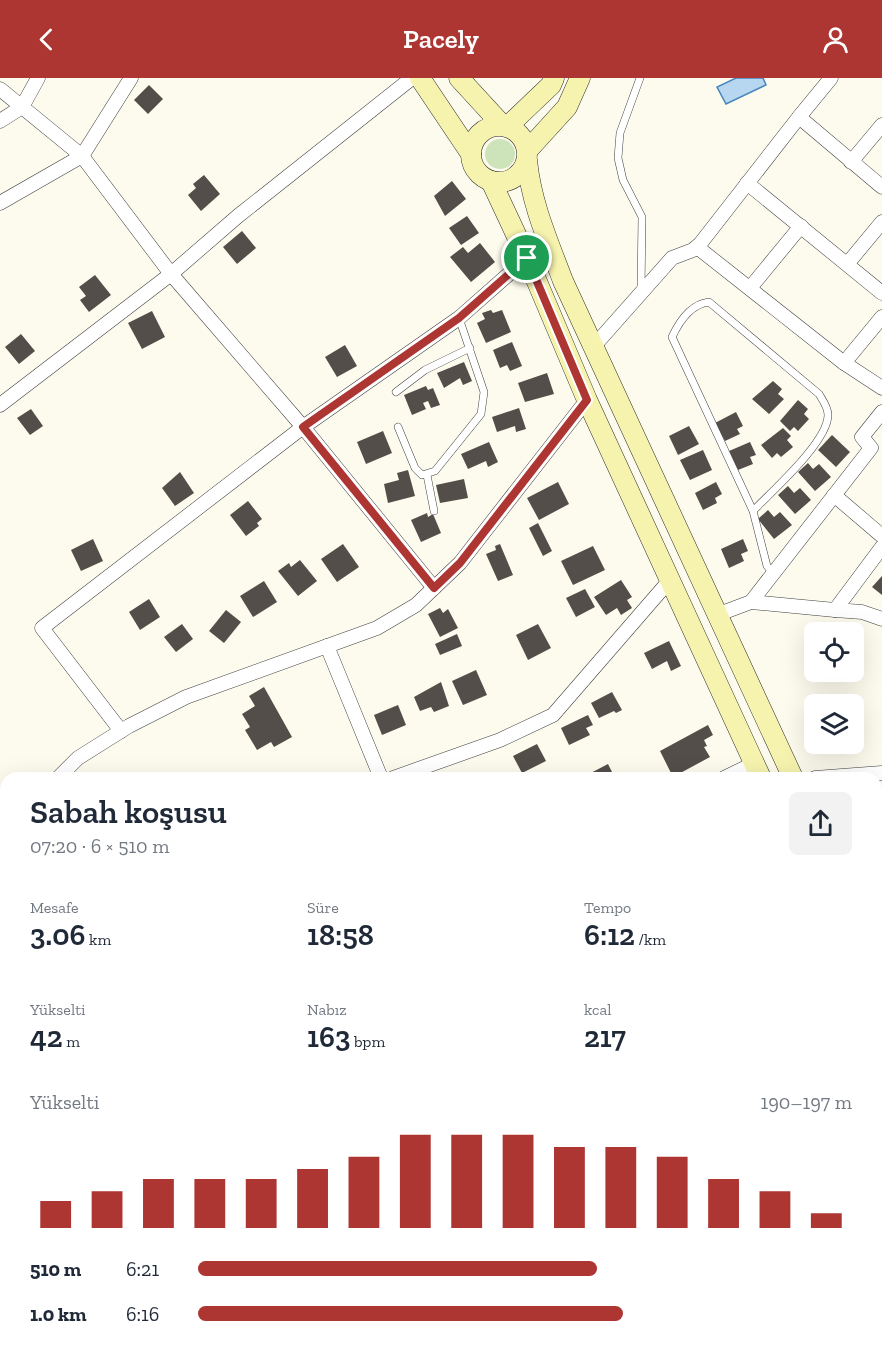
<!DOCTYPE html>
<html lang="tr">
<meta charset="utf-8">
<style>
:root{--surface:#fff;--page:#f2f2f3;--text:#1f2937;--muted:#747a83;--accent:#ad3633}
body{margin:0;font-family:"Zilla Slab",serif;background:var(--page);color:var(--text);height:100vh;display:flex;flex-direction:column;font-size:22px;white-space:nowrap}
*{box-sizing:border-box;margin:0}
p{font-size:20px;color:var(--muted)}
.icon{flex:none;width:33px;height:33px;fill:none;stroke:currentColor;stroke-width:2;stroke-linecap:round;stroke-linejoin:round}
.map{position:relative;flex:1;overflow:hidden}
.sheet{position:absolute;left:0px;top:694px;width:882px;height:578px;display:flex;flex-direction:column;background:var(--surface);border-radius:18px 18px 0 0;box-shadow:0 6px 24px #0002}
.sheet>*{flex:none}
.buttons{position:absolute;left:804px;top:544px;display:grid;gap:12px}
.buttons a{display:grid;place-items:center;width:60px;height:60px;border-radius:9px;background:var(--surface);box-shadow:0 6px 24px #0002;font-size:30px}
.pin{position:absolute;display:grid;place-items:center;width:51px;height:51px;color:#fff;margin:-26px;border:3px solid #fff;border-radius:50%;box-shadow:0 2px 6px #0007}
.round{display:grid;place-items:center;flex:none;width:63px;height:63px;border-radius:9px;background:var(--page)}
.summary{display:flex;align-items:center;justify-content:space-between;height:102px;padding:0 30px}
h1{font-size:33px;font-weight:600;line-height:45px}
.metrics{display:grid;grid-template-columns:repeat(3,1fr);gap:9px;height:102px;padding:6px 30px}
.metrics div{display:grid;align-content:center}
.metrics b{font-size:30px;font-weight:600}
.metrics small{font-size:16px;font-weight:400}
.metrics p{font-size:16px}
.chart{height:168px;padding:12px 30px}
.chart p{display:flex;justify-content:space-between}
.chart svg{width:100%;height:108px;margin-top:6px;stroke:var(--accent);stroke-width:6}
ul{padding:0 30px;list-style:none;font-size:20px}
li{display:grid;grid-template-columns:96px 72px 1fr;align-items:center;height:45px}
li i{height:15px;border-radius:8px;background:var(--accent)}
header{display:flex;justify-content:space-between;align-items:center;height:78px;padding:0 30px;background:var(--accent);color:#fff;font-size:27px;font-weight:600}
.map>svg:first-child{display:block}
</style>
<header><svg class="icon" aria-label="back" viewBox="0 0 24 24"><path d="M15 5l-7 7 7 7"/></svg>Pacely<svg class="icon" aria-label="person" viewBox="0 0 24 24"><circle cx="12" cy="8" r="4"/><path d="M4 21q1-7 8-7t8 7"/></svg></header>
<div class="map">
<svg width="882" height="1271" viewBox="0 0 882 1271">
<rect width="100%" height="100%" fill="#fdfbed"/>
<circle fill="#cde4ba" cx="500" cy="76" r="15"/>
<path fill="#b0d39b" d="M876,1047L882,1063V1219L876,1203Z"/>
<path fill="#b7d6ef" stroke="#4586be" stroke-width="1.5" d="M736,0H763L766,7L726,26L717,9Z"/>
<g fill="#534e49">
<path d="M149,7L163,21L148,36L134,22Z"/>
<path d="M204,97L220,116L201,133L188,117L196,110L193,106Z"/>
<path d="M452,103L466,121L445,138L434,118Z"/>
<path d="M467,138L479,155L461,167L449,150Z"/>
<path d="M242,153L256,170L237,186L223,169Z"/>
<path d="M480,165L495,184L471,204L450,179L463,169L468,175Z"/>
<path d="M95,197L111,217L89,234L80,222L86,218L79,209Z"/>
<path d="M491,232L493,235L502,232L511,254L486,265L477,245L485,241L482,235Z"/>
<path d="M152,233L165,259L142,271L128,245Z"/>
<path d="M21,256L35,273L19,286L5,269Z"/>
<path d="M512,264L522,288L510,293L507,287L500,290L493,272Z"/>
<path d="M345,267L357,288L337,299L325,279Z"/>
<path d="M464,284L472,303L463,307L460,300L444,310L437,295Z"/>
<path d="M547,295L554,316L525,324L518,305Z"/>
<path d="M773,303L782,311L778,316L784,321L769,336L752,321Z"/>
<path d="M426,308L428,312L433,310L440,327L431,330L428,323L423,325L426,331L412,337L404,317Z"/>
<path d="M798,322L808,331L804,336L809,341L798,353L794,349L790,353L780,343Z"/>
<path d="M519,330L526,351L516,354L515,348L497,354L492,339Z"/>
<path d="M31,331L43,348L30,357L17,340Z"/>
<path d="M736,334L743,348L737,351L740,356L725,363L715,345Z"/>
<path d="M689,348L699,366L678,377L669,358Z"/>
<path d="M783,350L791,358L787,362L793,369L781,379L777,375L772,380L761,367Z"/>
<path d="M383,353L392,375L366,386L357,364Z"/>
<path d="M832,357L850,374L836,389L818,372Z"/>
<path d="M489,364L498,384L488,389L486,383L468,391L461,376Z"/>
<path d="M750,364L756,377L750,379L753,386L738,392L729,373Z"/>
<path d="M703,372L712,392L690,402L680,382Z"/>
<path d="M808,385L813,391L819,386L831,399L815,413L798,394Z"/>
<path d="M408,392L415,418L388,425L384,406L399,402L397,395Z"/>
<path d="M180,394L194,415L175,428L162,410Z"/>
<path d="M464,401L468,420L440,425L436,407Z"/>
<path d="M558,404L569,426L539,442L527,420Z"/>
<path d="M716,404L722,416L715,420L717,425L703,432L695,415Z"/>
<path d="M788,408L794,415L800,410L811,422L795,436L778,417Z"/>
<path d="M248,423L262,441L257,445L259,448L246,458L230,437Z"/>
<path d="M768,432L774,439L780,434L792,447L774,461L758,441Z"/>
<path d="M427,435L428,439L433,436L441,455L421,464L411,442Z"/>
<path d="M538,445L552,473L543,478L529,450Z"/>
<path d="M93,461L103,483L81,493L71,472Z"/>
<path d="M743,461L748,473L741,476L744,483L729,490L721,471Z"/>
<path d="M343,466L359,489L337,504L321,481Z"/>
<path d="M500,466L513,497L498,503L486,476L496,472L495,468Z"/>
<path d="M593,468L605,492L573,507L561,483Z"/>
<path d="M300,482L317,503L298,518L278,493L289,485L291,489Z"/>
<path d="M882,498V517L872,509Z"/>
<path d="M621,502L632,519L627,522L632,530L621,537L617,530L606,537L594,519Z"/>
<path d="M264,503L277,524L253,539L240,518Z"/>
<path d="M585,511L595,529L576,539L566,520Z"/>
<path d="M149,521L160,539L140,552L129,534Z"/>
<path d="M440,530L443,535L448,531L458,550L440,559L428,536Z"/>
<path d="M226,532L241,544L224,565L209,553Z"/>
<path d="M182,546L193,561L176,574L164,559Z"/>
<path d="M538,546L551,570L528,582L516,557Z"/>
<path d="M457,556L462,568L440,577L435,566Z"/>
<path d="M669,563L681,588L671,593L667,583L652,591L644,575Z"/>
<path d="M476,592L487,617L463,627L452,603Z"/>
<path d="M441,604L449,628L434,634L431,629L420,633L414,619Z"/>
<path d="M264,609L292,659L274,669L271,664L257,672L245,652L250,649L242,636L255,628L249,618Z"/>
<path d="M612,614L622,632L616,635L614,633L599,640L591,625Z"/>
<path d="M398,627L406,647L382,657L374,637Z"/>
<path d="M588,637L593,647L586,650L590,657L569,667L561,650Z"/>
<path d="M708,647L713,657L704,662L707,668L704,669L710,679L673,699L660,673Z"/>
<path d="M537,666L546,683L522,695L513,678Z"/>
<path d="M608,686L615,700H586L585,698Z"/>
<path d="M1,860L6,866V881L0,886Z"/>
</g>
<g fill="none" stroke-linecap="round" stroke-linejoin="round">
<defs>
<g id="lane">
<path d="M640,0L620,55L618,80L623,102L642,139L641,212"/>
<path d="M396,314L425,292L470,270"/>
<path d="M398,349L415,390L422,397L435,393L481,336L484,314L459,240"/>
<path d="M427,397L434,433"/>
<path d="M753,433C771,414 828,364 828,337C828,329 823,323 819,316L709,224C691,226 679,244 672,259L753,433L767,488L773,495"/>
</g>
<g id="street">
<path d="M0,11L82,78L171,196L303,349L434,510"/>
<path d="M799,39L831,0"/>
<path d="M0,43L22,29L38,0"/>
<path d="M851,84L882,47"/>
<path d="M747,105L882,215"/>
<path d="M0,125L82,78L131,0"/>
<path d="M697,169L844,285"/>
<path d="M848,185L882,144"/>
<path d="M750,210L801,148"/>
<path d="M882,239L844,285L882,310"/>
<path d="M594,268L672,180L693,172L700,166L799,39L882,109"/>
<path d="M0,327L171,196L238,138L412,0"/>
<path d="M834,417L882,458"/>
<path d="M882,469L835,532L862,534L882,541"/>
<path d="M751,524L871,370L862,359L882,334"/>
<path d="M719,536L751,524L835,532"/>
<path d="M327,568L381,700"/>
<path d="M121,653L42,550L303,349L459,240L527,180"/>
<path d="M58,700L78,680L129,648L186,619L377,550L416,527L460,485L587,322"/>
<path d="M393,700L500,662L553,637L670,502"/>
<path d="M724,700L755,685"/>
<path d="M815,700L882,695"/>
<path d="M0,760L6,754"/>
<path d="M0,837L6,844"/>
<path d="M0,941L6,937"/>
<path d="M0,1006L6,1003"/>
<path d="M876,1223L882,1239"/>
<path d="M299,1266L301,1271"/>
<path d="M596,1266L598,1271"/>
<path d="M794,1271L809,1266"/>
</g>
<g id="secondary">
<path d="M420,0L471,76"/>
<path d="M459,0L503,48"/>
<circle cx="499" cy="76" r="28"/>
<path d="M507,49L551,7L554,0"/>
<path d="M527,73L567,29L580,0"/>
<path d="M527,82C531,125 548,163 563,203L793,700"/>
<path d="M491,103L527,180L587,322L761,700"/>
<path d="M876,839L882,837"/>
<path d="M876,860L882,857"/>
<path d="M876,899L882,915"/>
<path d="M876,994L882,1010"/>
<path d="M0,1197L6,1192"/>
</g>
</defs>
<use href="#lane" stroke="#3f3f3f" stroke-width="8"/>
<use href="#street" stroke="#3f3f3f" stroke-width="15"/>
<use href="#secondary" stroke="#2e2e2e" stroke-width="21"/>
<use href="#lane" stroke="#fff" stroke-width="7"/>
<use href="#street" stroke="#fff" stroke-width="14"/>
<use href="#secondary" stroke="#f6f3ae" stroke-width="20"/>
</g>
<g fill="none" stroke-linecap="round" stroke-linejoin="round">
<defs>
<path id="route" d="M527,180L587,322L460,485L434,510L303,349L459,240Z"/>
</defs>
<use href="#route" stroke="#fff" stroke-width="12"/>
<use href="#route" stroke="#ad3633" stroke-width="8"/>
</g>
</svg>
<div class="buttons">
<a><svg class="icon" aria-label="locate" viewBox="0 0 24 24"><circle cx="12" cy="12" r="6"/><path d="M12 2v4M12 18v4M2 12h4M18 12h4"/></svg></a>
<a><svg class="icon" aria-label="layers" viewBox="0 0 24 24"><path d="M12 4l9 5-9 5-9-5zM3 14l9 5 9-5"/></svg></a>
</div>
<div class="pin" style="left:527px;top:180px;background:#1e9e55"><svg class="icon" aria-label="arrive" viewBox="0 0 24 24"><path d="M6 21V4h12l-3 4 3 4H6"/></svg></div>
<section class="sheet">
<div class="summary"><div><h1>Sabah koşusu</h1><p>07:20 · 6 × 510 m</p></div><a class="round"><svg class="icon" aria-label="share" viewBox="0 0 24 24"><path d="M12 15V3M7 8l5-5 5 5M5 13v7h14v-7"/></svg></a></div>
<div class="metrics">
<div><p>Mesafe</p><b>3.06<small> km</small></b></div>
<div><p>Süre</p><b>18:58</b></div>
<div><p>Tempo</p><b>6:12<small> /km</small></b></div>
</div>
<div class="metrics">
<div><p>Yükselti</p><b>42<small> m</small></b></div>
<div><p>Nabız</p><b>163<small> bpm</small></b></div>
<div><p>kcal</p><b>217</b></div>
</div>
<div class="chart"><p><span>Yükselti</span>190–197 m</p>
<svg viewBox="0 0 160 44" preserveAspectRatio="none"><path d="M5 44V33M15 44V29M25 44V24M35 44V24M45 44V24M55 44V20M65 44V15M75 44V6M85 44V6M95 44V6M105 44V11M115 44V11M125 44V15M135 44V24M145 44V29M155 44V38"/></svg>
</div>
<ul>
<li><b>510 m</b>6:21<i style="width:61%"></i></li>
<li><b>1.0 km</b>6:16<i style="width:65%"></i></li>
</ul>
</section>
</div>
